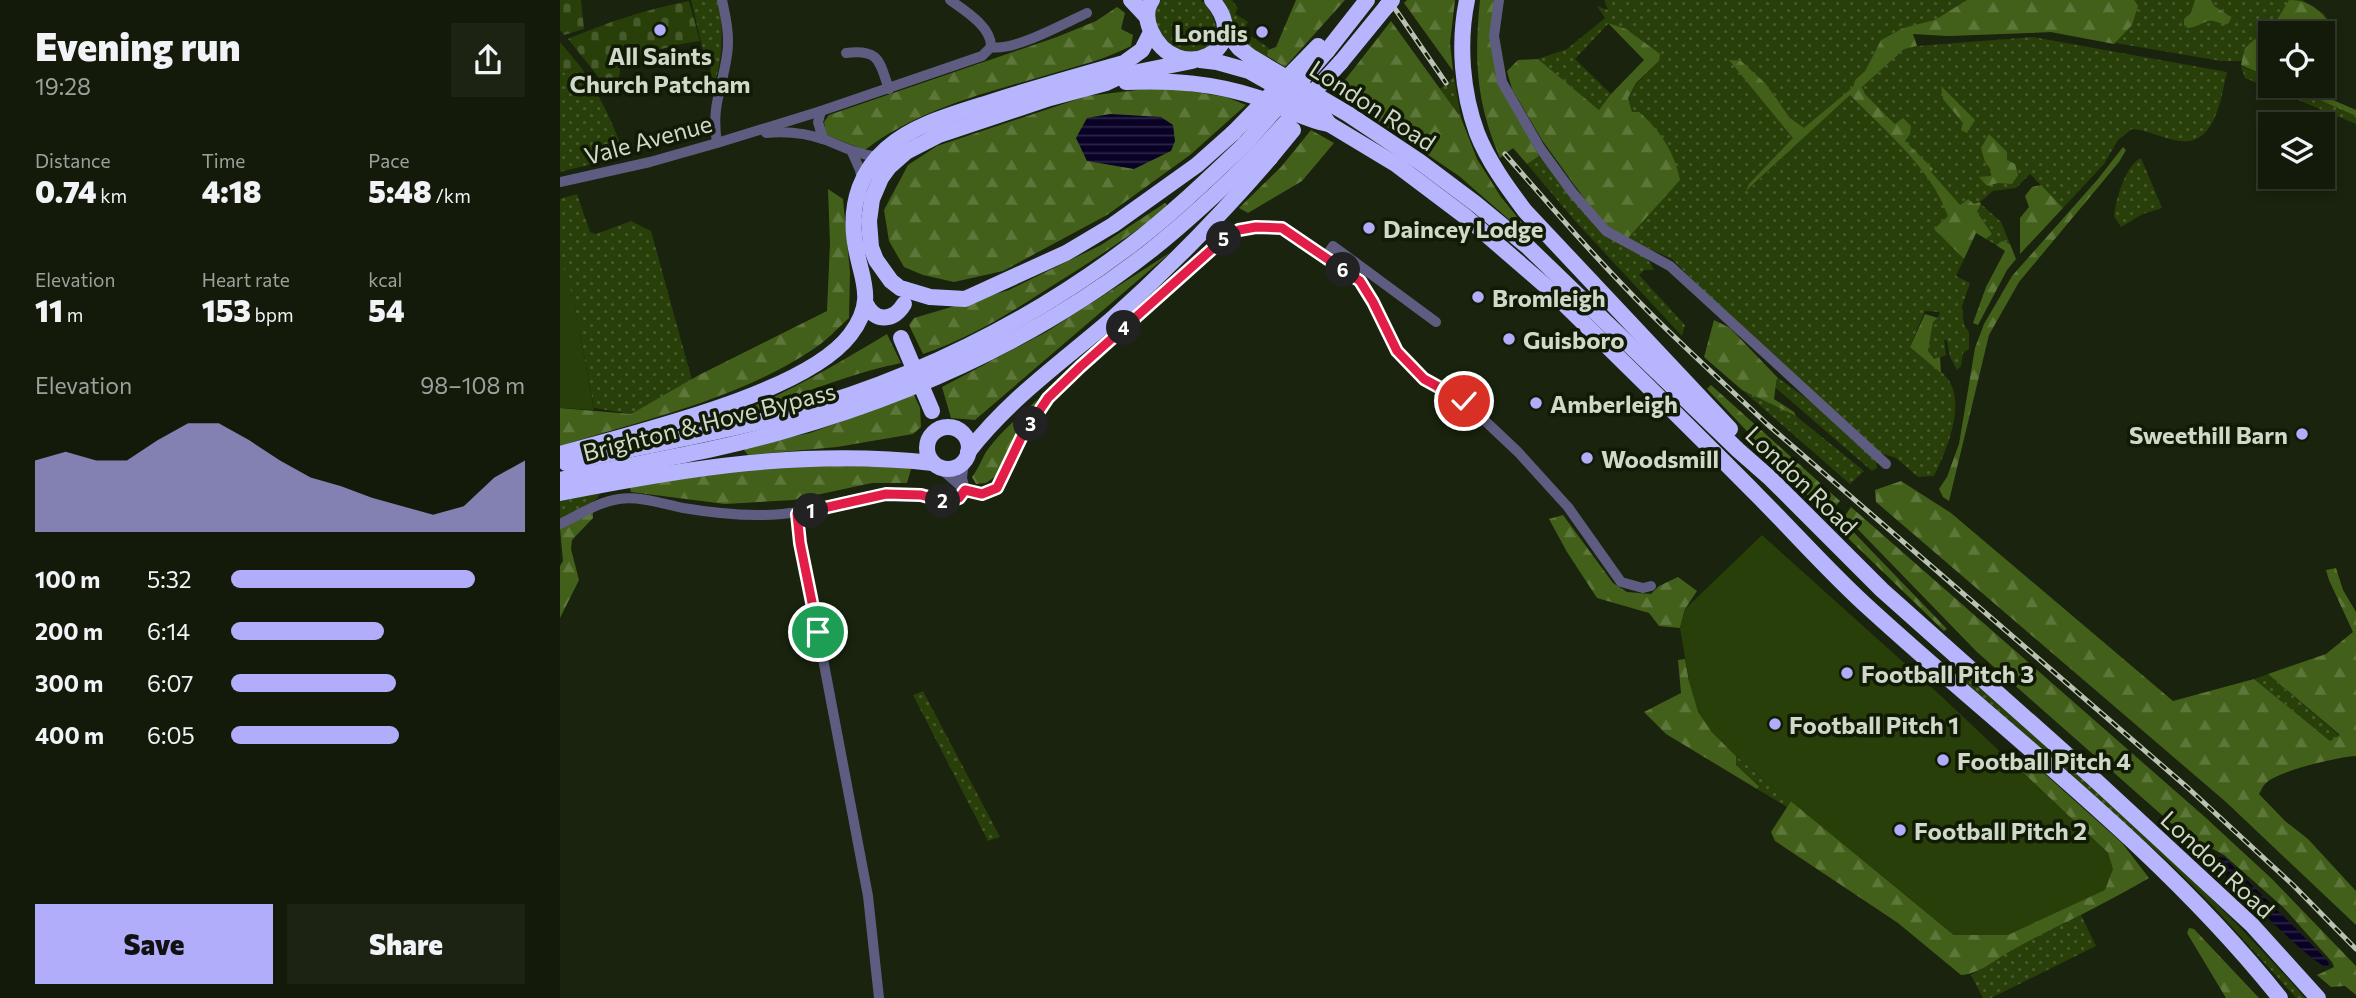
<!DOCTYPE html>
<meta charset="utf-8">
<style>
:root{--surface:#131a0a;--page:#1c2313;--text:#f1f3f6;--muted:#9da19c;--line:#32382b;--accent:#b1adfa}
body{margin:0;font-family:Commissioner,sans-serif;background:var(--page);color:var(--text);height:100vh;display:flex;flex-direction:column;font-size:26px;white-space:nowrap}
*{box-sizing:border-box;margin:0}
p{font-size:23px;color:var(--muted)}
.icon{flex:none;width:38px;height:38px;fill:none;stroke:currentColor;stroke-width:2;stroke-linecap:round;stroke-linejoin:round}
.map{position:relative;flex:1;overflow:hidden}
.drawer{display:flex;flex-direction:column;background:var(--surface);width:560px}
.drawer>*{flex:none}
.tools{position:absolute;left:1698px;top:21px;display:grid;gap:14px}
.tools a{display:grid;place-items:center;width:77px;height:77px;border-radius:0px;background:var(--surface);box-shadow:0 4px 10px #0003,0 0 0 2px var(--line);font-size:35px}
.pin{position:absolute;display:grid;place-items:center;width:60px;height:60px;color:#fff;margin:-30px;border:4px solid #fff;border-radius:50%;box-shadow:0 2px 7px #0007}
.km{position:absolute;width:35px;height:35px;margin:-18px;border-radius:50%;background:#222;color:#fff;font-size:19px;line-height:35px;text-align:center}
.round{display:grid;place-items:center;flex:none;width:74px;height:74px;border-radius:0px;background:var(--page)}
.overview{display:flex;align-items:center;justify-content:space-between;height:119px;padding:0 35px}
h1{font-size:38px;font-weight:800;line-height:52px}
.stats{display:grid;grid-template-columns:repeat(3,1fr);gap:10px;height:119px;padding:7px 35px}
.stats div{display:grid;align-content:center}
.stats b{font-size:30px;font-weight:800}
.stats small{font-size:19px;font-weight:400}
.stats p{font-size:19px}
.chart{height:196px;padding:14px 35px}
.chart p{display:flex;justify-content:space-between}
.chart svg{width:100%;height:126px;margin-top:7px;fill:var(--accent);opacity:.7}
.primary-button{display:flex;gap:14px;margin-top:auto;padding:14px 35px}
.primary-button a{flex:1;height:80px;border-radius:0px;background:var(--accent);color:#111;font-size:28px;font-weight:800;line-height:80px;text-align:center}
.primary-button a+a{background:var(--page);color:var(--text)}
ul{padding:0 35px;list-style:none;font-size:23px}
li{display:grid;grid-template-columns:112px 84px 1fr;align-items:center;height:52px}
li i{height:18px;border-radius:9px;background:var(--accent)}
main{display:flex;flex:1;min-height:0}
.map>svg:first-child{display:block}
</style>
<main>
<section class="drawer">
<div class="overview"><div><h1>Evening run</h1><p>19:28</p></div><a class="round"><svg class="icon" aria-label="share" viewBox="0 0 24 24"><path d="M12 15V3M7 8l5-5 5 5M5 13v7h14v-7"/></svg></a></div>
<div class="stats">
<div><p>Distance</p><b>0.74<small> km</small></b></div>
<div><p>Time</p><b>4:18</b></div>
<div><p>Pace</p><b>5:48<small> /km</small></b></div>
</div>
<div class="stats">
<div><p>Elevation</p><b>11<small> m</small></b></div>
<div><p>Heart rate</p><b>153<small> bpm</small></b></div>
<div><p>kcal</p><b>54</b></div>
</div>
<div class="chart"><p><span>Elevation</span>98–108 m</p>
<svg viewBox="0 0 160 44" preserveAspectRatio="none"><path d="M0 44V19L10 16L20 19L30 19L40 12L50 6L60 6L70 12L80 19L90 25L100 28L110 32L120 35L130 38L140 35L150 25L160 19V44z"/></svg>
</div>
<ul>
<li><b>100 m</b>5:32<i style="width:83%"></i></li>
<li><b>200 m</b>6:14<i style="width:52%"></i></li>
<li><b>300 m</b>6:07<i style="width:56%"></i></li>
<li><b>400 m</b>6:05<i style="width:57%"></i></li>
</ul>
<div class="primary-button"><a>Save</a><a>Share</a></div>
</section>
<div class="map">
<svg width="1796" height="998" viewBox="0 0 1796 998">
<defs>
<pattern id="grass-dots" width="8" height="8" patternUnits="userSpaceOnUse" patternTransform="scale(1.75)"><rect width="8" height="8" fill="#293f09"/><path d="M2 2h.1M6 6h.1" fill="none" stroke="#475a2c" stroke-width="1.8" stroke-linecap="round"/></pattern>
<pattern id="forest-firs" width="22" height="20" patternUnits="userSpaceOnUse" patternTransform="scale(1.75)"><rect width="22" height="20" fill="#43601a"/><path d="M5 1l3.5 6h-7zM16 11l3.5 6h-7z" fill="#5d763a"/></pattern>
<pattern id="cemetery-stones" width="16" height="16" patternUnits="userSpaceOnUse" patternTransform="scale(1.75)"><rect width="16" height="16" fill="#293f09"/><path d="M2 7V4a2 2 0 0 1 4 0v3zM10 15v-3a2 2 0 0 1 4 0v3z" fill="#475a2c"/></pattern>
<pattern id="water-rules" width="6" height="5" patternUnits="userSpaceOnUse" patternTransform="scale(1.75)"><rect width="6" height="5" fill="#090126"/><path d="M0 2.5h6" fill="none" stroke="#2c2544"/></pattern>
</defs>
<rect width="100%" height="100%" fill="#19230d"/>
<g fill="url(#grass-dots)">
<path d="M131,0H160C162,29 164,53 155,82L149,80L151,65L147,49L143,50Z"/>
<path d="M601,0H641C654,12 665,37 645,49C639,53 629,52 622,53C605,40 584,23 601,0Z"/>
<path d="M663,0H672L678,8L675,14L688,22L683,31L709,48L706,59C676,42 672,32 663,0Z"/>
<path d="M1044,0H1742L1764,14L1776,33L1762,50V33H1710L1682,61H1661L1491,32L1387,36L1356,25L1343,28L1321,40L1305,71L1295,80L1293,87L1244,129L1230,118L1206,84L1170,61L1234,138L1188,190L1294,91L1336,124L1305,94L1302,87L1344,48L1357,46L1473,37L1667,72C1661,97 1656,146 1620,141C1603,139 1589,130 1572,129L1558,140L1544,164L1503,208L1470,174L1456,188L1433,191L1420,202L1414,205L1407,199L1374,229L1404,259L1396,276L1410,283L1402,306L1404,325L1409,332V349L1403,353L1401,366L1397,370L1390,357L1387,340H1384L1386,355L1374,360L1368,351L1373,322L1378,318L1380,312L1365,311L1350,346C1362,356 1377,366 1387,378C1407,403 1386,452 1374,476L1358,477L1336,458L1317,452L1170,317L1112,259L1067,239L1072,112L1068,98L1076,84L1099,61L1049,23L1015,59L1051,94L1039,110L978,59L1007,49L1045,18L1037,6L1048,10Z"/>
<path d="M20,66C39,94 54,123 64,156L0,172V74Z"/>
<path d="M1681,66L1710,78V86H1728L1796,116V124L1685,78Z"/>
<path d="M894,77L901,118L880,89Z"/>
<path d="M979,156L1089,261L1094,270H1084L1079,275L1125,325L1122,336L1015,221L967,164Z"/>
<path d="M1581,158L1602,208L1583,214L1561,227L1554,216C1556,199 1565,166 1581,158Z"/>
<path d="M17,194L30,232L36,234L71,221L91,231L132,380L71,414L34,408L14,302L0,258V199Z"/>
<path d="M1421,204L1441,222L1450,244L1442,241L1436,245L1426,239L1432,234L1417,212Z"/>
<path d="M1217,377L1258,407L1316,460L1317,468L1312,471L1216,388Z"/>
<path d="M1182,390L1236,416L1304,471L1290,484Z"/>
<path d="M43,486L37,499L0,520V496Z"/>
<path d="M1708,674L1780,736L1770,741L1694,679Z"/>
<path d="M1405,675C1523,778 1642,880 1745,998H1736L1654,907L1612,865L1402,679Z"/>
<path d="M363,691L440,837L428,841L353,695Z"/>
<path d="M1176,756L1231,801L1227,807L1197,789L1199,785L1176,765Z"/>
<path d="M1521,915L1536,946L1431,998H1423L1411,975L1451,950Z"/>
</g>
<g fill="url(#forest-firs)">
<path d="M736,0H785L725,67L707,56L708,50L716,47Z"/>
<path d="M847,0H895L890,43L893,71L844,3Z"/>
<path d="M920,0H935L939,84L979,156L967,164L953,148L940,158C916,102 914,60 920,0Z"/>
<path d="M1407,0H1574L1578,6L1572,25L1554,44L1491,32L1387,36L1353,34L1357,46L1344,49L1302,87L1305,94L1335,124L1343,118L1351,126L1350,134L1345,141L1373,169L1371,172L1400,205L1408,199L1414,204L1420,202L1421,204L1417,212L1432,234L1426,239L1416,233L1404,259L1374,229L1388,216C1371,168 1325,131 1290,95L1186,191L1189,184L1233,138L1169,60L1181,61L1206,84L1230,118L1244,128L1293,87L1295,80L1305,71L1321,40L1343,28L1375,20Z"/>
<path d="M1635,0H1651L1654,6L1671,17L1669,23L1664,25C1644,15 1646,26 1628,28L1624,25V19L1631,13Z"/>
<path d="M1729,0C1753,0 1764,14 1776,33L1762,50V33H1710V78L1681,65L1685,48L1695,39L1709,33Z"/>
<path d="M557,7L565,13L561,29L573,35L571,46C546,59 521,65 494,73C429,92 360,108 305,150L266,135L264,122L269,115L497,37L536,21Z"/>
<path d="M831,21L901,118L917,159L941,197L971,234L968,236L899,176L811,116L774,94Z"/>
<path d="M1048,23L1066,29L1100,54L1099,61L1076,83L1068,98L1072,112H1079C1100,130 1115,153 1120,180L1067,239L1048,227L1034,212L982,140L952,89L947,71L958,60L978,59L1039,110L1051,94L1084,60Z"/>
<path d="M1381,86L1415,120L1407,133L1401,130L1403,123L1383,99Z"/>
<path d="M1728,86H1741L1796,110V116Z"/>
<path d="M603,87L666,97L686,105L630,155L547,215L443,271L394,282L363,275L344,267L329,241L324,210L348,165L377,146L527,96Z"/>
<path d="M751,130L774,143L742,181L688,213L679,208L721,167Z"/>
<path d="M1429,134L1447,152V160L1455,164L1458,175L1452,184L1438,183L1427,186L1419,177L1431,176V170L1425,162L1421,148Z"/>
<path d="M1563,147L1566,150L1559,162L1459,282L1429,335L1389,501L1383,497L1379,489L1387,477L1399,444L1415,348L1424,324L1452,276L1538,179Z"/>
<path d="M1481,185L1503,208L1460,254V218L1469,207L1465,196L1472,187Z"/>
<path d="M268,189L283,199L290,273L289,318C277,329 265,342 252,350C176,400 86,419 0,446V408L71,414L139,375L267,311L270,243Z"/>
<path d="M605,203L609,207C571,235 532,261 492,286C450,313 410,338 363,354L349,325L354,318L449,290L541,245Z"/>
<path d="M1442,241L1450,244L1456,259L1447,270L1418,325L1413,323L1426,287L1445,251L1436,245Z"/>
<path d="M611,252L415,420L391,418L382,387L488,331Z"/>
<path d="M1365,314L1378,318L1373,322L1368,351L1374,359L1380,357L1381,373L1350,347Z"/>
<path d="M1154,320L1170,328L1217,377L1214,399L1234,412L1236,416L1182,390L1144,357Z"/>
<path d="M327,334L341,363C287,374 236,396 185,415L179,412C232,391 279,363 327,334Z"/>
<path d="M1151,385L1280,501L1274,508L1276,514L1387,629L1384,631L1290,540L1147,389Z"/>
<path d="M354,395L360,408L361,427L353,434L277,447L188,455L184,450L192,445L250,433Z"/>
<path d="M478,399L436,476L426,483L416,484L412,477C418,469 421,461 426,452C440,432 460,416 478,399Z"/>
<path d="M290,464L352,466L347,483H312L233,500L165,504L71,492L69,485L190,469Z"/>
<path d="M1341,481L1391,513L1613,701L1694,679L1770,741L1780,735L1708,674L1766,654L1793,632L1769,580L1766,570L1776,568L1783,590L1796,612V756C1777,757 1717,771 1705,784C1702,787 1701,791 1699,794L1725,821L1748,839L1796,891V925L1666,802L1316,502L1315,490Z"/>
<path d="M1291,507L1646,818L1712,879L1796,966V995L1785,986L1771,987L1757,975L1774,967L1772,962L1723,907L1664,855L1620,831L1417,652L1285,516Z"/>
<path d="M33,512V518L12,540L11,549L19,580L0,618V566L3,561L0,528Z"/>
<path d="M1003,515L1053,583L1067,592L1091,594L1099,586L1118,577L1137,591L1125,609L1120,628L1099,626L1089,613L1037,598L1007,552L989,519Z"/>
<path d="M1125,659L1129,681L1151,731L1176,756V765L1199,786L1197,789L1106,734L1084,712L1121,693L1118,660Z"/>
<path d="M1466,757L1562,843L1589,878C1545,904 1499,925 1454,949C1437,958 1420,974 1401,975L1338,923L1215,841L1211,832L1231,801L1394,935L1548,853L1457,767Z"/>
<path d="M1629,928L1634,929L1699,998H1666L1627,933Z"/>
</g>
<g fill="url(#cemetery-stones)">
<path d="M0,0H21L24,29L4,35L0,30Z"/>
<path d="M129,1L140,41C112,44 87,53 61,64L59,77L44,84L8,39C48,22 87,9 129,1Z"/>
<path d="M0,42L20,66L0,74Z"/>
</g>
<g fill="#293f09">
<path d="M0,256L14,301L34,410L0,408Z"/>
<path d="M1202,535L1381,696L1548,853L1553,869L1545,890L1448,935H1394L1176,756L1151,731L1138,712L1129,681L1120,628L1125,609Z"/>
</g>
<g fill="url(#water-rules)">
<path d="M550,114L601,117L613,125L615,141L611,151L574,169L527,161L516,138L527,118Z"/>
<path d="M1660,857L1665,858L1763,956L1769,963L1768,967C1752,966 1676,885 1659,869L1655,862Z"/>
</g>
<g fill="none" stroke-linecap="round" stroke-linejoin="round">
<g stroke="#5e5d81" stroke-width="10">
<path d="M939,0L934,36L942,82L980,148L1012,192L1046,231L1110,266L1326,464"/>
<path d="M431,47C453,52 505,23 527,13"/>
<path d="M286,53C320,49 319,61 329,89"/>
<path d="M261,111L258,122L263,139"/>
<path d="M206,133C226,131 246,133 266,140C283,147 299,155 318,157"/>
<path d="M157,143C151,105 162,90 167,55C170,37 166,18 162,0"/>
<path d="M292,152L300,170L302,180"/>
<path d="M0,182L90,162L157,143L261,111L422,56L431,47C432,27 404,10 390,0"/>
<path d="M765,258L773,246L876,322"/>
<path d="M404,461L402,478L405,490"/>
<path d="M380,468L405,490L416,494L427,493L437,488L443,480L461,438L488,398L661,241L679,230L696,227L722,228L800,281L813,302L837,351L864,379L904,401L958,452L1008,507L1061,582L1083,588L1091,586"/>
<path d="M237,514L241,543L308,896L319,998"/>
<path d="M0,524C19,515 38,502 59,499C80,496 103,504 123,508C147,512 173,515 198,515C247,517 292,494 341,493C350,493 359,494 368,496C385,500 392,508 405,490"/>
</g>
<g stroke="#b7b5fe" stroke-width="16">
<path d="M571,0L586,16"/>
<path d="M592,0C585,10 586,20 591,31C617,88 696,50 652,0"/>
<path d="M907,0C898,43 902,92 917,133C928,161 947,187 965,211L1170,429"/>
<path d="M666,32L679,48L691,57L788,114L860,162L916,204L967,246L1178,450L1211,479L1322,590L1532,777L1692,925L1758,998"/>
<path d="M767,51L807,0"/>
<path d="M640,60L657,62L689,71L760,111L769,124L837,165L906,217L988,288C1058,357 1129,426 1198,496C1236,534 1271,574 1310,609C1449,736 1602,850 1720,998"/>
<path d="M632,61L563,75L546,83L490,98L379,135L346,152L329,167L321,178L312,199L309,221L311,247L316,260L331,281L340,288L370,297L405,299L506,253L553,225L637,165L673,133"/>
<path d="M781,62L826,7"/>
<path d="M566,82C612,80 655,83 699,98C722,106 745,120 769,124"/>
<path d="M306,304C315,323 334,321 344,304"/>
<circle cx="388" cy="448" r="21"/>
<path d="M408,452C451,397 501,363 553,318C609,268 661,215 710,158"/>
<path d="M0,454C73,433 245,394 290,335C320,296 297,275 294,234C291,202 301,171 326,149C355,123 400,112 437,100C479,87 521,75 564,63L582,50L591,32"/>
<path d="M6,463C80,446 156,434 229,414C352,380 468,323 570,246C611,215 648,179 685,144"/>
<path d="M0,480C75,463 153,452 227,430C357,393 483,335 590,251C629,220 664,187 699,152"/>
<path d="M0,493C127,468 243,449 373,463"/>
</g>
<defs>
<g id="rail">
<path d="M829,0L886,83"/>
<path d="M945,154C992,208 1039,262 1090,313C1128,351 1168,387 1207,424L1628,788L1733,885L1796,949"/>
</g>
</defs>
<use href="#rail" stroke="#bac2b3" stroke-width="5"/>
<use href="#rail" stroke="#101a05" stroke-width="2.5" stroke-dasharray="8" stroke-linecap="butt"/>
<g stroke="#b7b5fe" stroke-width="16">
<path d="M826,7L832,0"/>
<path d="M673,133L758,46"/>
<path d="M685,144L767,51"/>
<path d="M699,152L781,62"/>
<path d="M710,158L733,130"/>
<path d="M341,338L372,411"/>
</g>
</g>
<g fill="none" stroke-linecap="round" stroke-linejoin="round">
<defs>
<path id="route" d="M258,632L240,543L237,514L326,494L361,495L386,502L399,498L405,490L422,494L437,488L461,438L488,398L520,367L661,241L679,230L696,227L722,228L800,281L813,302L837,351L864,379L904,401"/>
</defs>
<use href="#route" stroke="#fff" stroke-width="14"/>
<use href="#route" stroke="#e11d48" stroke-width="9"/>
</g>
<g fill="#b1adfa" stroke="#101a05" stroke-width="2.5">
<circle cx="100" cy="30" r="7"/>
<circle cx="702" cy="32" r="7"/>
<circle cx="809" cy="228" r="7"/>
<circle cx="918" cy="297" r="7"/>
<circle cx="949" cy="339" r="7"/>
<circle cx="976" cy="403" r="7"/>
<circle cx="1742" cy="434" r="7"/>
<circle cx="1027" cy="458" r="7"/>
<circle cx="1287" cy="673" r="7"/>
<circle cx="1215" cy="724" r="7"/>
<circle cx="1383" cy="760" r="7"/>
<circle cx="1340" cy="830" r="7"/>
</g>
<g text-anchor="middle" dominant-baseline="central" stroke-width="7" stroke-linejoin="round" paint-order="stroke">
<g font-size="24" font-weight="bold" fill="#d0d8ca" stroke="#101a05" text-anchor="start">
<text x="688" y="32" text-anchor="end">Londis</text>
<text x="100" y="55" text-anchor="middle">All Saints<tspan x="100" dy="28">Church Patcham</tspan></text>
<text x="823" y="228">Daincey Lodge</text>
<text x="932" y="297">Bromleigh</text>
<text x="963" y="339">Guisboro</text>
<text x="990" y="403">Amberleigh</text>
<text x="1728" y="434" text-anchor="end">Sweethill Barn</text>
<text x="1041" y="458">Woodsmill</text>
<text x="1301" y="673">Football Pitch 3</text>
<text x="1229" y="724">Football Pitch 1</text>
<text x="1397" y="760">Football Pitch 4</text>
<text x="1354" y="830">Football Pitch 2</text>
</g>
<g font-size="24" fill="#d0d8ca" stroke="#101a05">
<text transform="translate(813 105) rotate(33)">London Road</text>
<text transform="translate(88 139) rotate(-15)">Vale Avenue</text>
<text transform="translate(149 421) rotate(-14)">Brighton &amp; Hove Bypass</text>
<text transform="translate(1242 480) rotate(44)">London Road</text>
<text transform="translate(1658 864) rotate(43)">London Road</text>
</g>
</g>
</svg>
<div class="tools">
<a><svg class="icon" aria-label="locate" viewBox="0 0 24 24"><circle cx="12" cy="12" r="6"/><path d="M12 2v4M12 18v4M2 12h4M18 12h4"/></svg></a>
<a><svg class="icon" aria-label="layers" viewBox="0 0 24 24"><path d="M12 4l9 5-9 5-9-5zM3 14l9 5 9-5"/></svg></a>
</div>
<div class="pin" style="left:258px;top:632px;background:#1e9e55"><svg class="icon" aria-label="arrive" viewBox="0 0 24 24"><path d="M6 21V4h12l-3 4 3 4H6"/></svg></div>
<div class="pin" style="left:904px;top:401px;background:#d93025"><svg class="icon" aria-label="check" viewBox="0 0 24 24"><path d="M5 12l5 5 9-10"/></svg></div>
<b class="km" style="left:251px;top:511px">1</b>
<b class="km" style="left:383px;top:501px">2</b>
<b class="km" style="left:471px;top:424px">3</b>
<b class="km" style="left:564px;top:328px">4</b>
<b class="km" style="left:664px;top:239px">5</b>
<b class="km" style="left:783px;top:270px">6</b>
</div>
</main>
